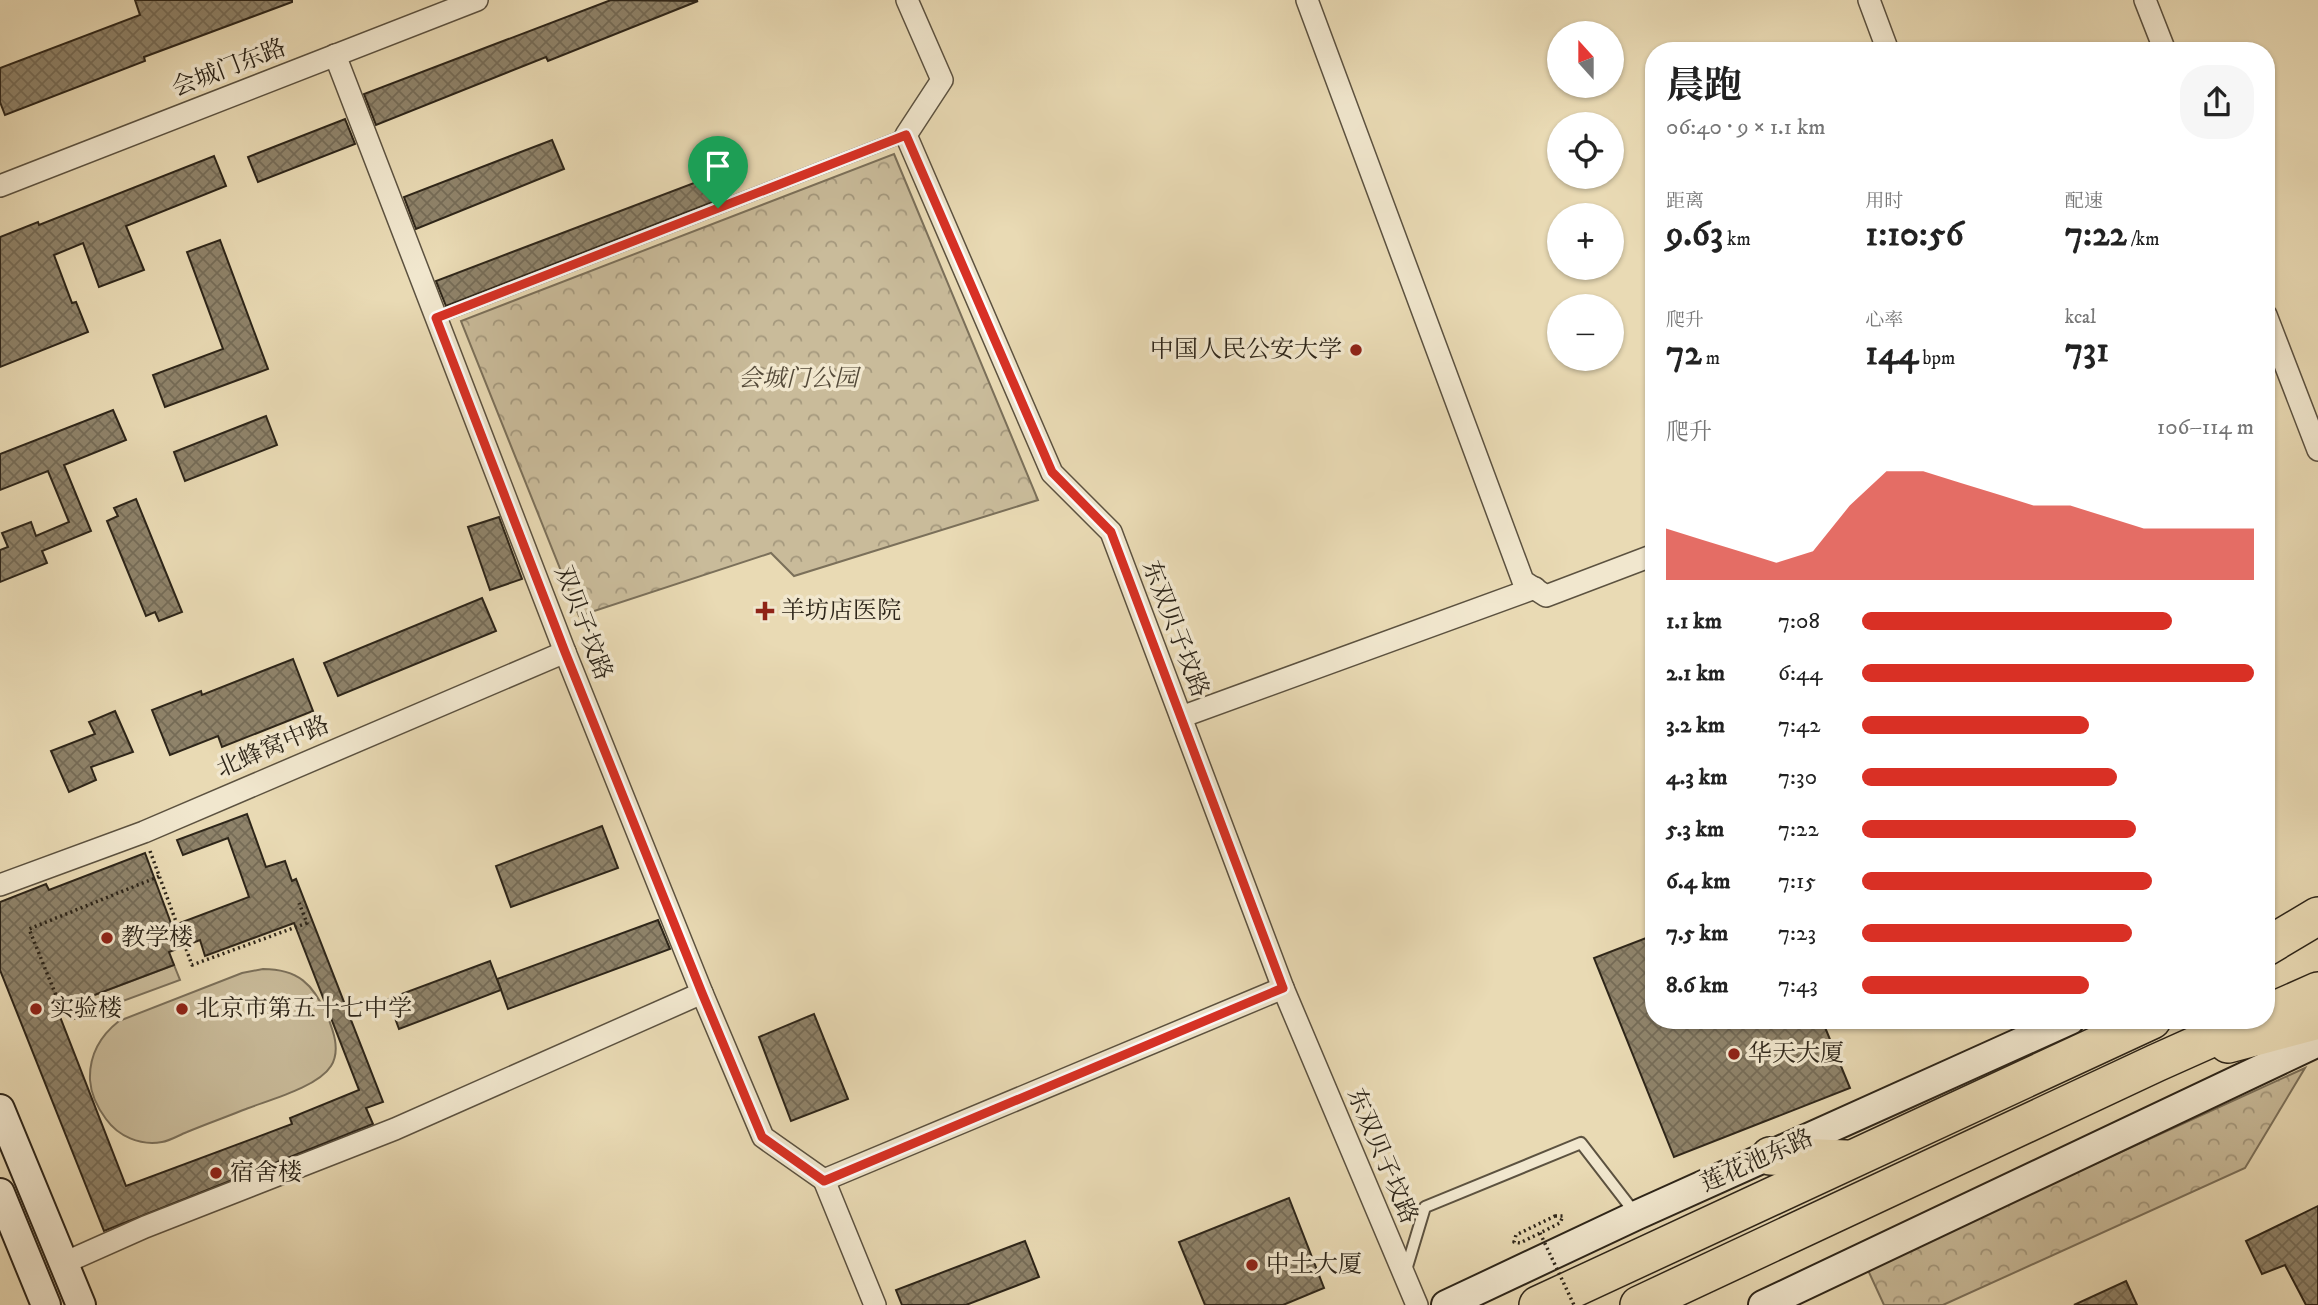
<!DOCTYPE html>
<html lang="zh">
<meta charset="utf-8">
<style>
:root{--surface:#fff;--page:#f6f6f6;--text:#222;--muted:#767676;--accent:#d93025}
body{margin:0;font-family:"IM FELL DW Pica","Noto Serif SC",serif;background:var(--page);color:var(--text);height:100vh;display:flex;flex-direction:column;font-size:26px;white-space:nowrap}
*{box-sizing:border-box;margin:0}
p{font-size:23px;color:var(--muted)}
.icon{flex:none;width:38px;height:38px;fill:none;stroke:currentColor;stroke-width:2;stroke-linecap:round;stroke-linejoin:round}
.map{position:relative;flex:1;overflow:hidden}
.side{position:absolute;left:1645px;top:42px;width:630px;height:987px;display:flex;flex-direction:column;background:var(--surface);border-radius:28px;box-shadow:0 2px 5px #0004}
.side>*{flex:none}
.needle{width:46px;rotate:339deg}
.fabs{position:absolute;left:1547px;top:21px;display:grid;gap:14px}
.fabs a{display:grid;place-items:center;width:77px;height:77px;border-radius:50%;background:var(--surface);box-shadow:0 2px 5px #0004;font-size:35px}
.pin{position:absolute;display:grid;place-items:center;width:60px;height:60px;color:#fff;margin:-72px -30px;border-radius:50% 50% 50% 0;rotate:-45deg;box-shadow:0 0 7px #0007}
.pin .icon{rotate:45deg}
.round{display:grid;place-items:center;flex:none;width:74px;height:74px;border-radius:28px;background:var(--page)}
.headline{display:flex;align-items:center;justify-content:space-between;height:119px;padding:0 21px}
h1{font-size:38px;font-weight:700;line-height:52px}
.figures{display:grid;grid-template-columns:repeat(3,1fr);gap:10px;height:119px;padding:7px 21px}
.figures div{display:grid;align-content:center}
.figures b{font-size:35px;font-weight:700}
.figures small{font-size:19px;font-weight:400}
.figures p{font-size:19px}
.chart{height:196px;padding:14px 21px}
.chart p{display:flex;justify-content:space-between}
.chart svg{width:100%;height:126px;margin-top:7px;fill:var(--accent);opacity:.7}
ul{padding:0 21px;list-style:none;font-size:23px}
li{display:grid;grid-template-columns:112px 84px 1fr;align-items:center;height:52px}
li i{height:18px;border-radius:9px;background:var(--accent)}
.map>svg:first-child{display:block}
</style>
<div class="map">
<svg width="2318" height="1305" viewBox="0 0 2318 1305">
<defs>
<pattern id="forest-crowns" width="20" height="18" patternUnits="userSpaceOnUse" patternTransform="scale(1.75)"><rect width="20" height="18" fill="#c9bb9a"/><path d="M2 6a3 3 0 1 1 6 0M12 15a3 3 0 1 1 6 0" fill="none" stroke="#a4987d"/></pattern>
<pattern id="building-cross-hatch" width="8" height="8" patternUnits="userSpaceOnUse" patternTransform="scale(1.75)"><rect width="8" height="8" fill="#8f836a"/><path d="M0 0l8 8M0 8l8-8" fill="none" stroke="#756b56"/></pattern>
</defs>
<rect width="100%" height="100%" fill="#e9dab4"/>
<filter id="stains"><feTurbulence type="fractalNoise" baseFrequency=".00286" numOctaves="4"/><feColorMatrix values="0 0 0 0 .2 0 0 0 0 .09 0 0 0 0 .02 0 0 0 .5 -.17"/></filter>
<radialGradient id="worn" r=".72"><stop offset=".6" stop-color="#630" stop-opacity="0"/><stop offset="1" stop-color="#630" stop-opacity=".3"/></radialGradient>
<g fill="url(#forest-crowns)" stroke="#7b705a" stroke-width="2">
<path d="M894,154L1038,500L794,576L771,553L579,616L461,321Z"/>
<path d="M2305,1068L2245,1168L1943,1305H1884L1867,1268Z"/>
</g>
<g fill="#c9bb9a" stroke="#7b705a" stroke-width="2">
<path d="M174,965L180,980L74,1019L68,1005Z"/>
<path d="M263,969C298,969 313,984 327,1015C333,1030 341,1050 331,1066C318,1087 269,1100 246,1109C226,1117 206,1124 187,1132C179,1135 170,1141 162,1142C140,1146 118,1136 106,1119C97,1107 91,1095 90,1080C89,1055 100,1036 119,1021L242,973Z"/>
</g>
<g fill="url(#building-cross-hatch)" stroke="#2d2519" stroke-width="2" fill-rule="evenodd">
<path d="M135,0H292V2L144,57L145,61L5,115L0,102V68L140,15Z"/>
<path d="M611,0L698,1L548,61L546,57L376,125L364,94Z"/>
<path d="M345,119L355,144L258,182L248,157Z"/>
<path d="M552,140L564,169L416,229L404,197Z"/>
<path d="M214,156L226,186L126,226L144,270L99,287L83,243L54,255L72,303L76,302L88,332L0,367V237L38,222L39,225Z"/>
<path d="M715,175L723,198L446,306L436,281Z"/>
<path d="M220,240L268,369L165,407L153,375L223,349L187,252Z"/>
<path d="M113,410L126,440L64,465L91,531L42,551L47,563L0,582V550L8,547L2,533L31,522L36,536L69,522L48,471L0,490V454Z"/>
<path d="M266,416L277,445L185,481L174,452Z"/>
<path d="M136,499L182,612L159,621L155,612L146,616L107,521L118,516L114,508Z"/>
<path d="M499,517L522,579L490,590L468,527Z"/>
<path d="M482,598L496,631L338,696L324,663Z"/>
<path d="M293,659L313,711L222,747L218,736L170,755L152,710L201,691L202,695Z"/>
<path d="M115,711L133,752L91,767L96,780L69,792L51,751L95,734L89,722Z"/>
<path d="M247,814L266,867L285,861L292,881L296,879L383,1102L366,1108L373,1124L104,1231L0,970V902L46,884L49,890L145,853L172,926L249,897L228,838L183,855L177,840ZM294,923L359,1090L290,1118L292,1124L126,1186L57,1009L174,965L169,952L200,940L205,956Z"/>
<path d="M602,826L618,868L511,907L496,866Z"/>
<path d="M658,920L670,949L508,1009L497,979Z"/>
<path d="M1654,935V1020H1822L1850,1088L1674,1157L1594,958Z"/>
<path d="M490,961L501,990L399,1029L388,999Z"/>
<path d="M814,1014L848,1099L791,1121L759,1037Z"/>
<path d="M1289,1198L1324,1288L1283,1305H1205L1179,1242Z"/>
<path d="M2318,1206V1305H2306L2285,1265L2262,1274L2246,1241Z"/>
<path d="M1025,1241L1039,1277L966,1305H902L896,1290Z"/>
<path d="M2126,1281L2137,1305H2074Z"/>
</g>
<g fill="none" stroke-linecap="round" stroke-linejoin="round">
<defs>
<g id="lane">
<path d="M436,318L906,135"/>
<path d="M1406,1270L1425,1207L1581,1143L1635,1213"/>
</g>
<g id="street">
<path d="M907,0L942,80L906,135L1052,473L1111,532L1283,988L1417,1305"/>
<path d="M1307,0L1523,581L1546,596L1654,555"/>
<path d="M1869,0L1888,51"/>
<path d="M2145,0L2165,51"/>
<path d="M335,55L565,652L702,993L763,1137L824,1180"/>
<path d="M0,186L477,0"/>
<path d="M2266,315L2318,450"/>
<path d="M1181,717L1535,588"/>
<path d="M0,885L144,832L565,652"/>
<path d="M64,1263L145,1227L395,1129L702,993"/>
<path d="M875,1305L824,1180L1283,988"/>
</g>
<g id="secondary">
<path d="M0,1109L81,1305"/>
<path d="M0,1193L46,1305"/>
<path d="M1446,1305L1637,1215L2070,1020"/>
<path d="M1763,1305L2318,1042"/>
</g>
<g id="highway">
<path d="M2266,947L2318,916"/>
<path d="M2266,1014L2318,991"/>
<path d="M2228,1044L2318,1020"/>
<path d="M1770,1156L1846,1159"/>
<path d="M1538,1305L2152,1020"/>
<path d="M1639,1305L2156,1063L2252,1020"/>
</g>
</defs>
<use href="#lane" stroke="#5c5240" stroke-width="14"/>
<use href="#street" stroke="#5c5240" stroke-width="24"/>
<use href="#secondary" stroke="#2d2519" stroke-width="32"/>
<use href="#highway" stroke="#2d2519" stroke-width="40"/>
<g stroke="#2d2519" stroke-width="3.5" stroke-dasharray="2 3.5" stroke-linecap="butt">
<path d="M150,851L192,965L307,923L299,903"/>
<path d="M64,1015L29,929L160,876"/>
<path d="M1555,1216H1563L1560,1223L1520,1243L1514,1242L1516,1235Z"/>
</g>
<use href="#lane" stroke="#f1e7ce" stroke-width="10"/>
<use href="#street" stroke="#f1e7ce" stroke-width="21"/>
<use href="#secondary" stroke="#f1e7ce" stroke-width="28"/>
<use href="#highway" stroke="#e9dab4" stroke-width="37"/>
<path stroke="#2d2519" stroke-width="3.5" stroke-dasharray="2 3.5" stroke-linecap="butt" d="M1540,1233L1574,1305"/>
</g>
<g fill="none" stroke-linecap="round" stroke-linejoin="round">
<defs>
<path id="route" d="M906,135L1052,472L1111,532L1283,988L824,1181L762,1137L702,993L565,652L436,318Z"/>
</defs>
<use href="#route" stroke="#fff" stroke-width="14"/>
<use href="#route" stroke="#d93025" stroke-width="9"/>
</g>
<g fill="#8f2418" stroke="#f1e7ce" stroke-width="2.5">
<circle cx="1356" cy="350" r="7"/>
<path d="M761.5 600.5h7v7h7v7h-7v7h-7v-7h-7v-7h7z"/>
<circle cx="107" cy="938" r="7"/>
<circle cx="36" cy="1009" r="7"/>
<circle cx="182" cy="1009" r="7"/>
<circle cx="1734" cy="1054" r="7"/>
<circle cx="216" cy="1173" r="7"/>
<circle cx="1252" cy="1265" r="7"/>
</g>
<g text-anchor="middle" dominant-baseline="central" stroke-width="7" stroke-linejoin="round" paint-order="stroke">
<g font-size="24" fill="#2d2519" stroke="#f1e7ce">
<text transform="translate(229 68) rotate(-21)">会城门东路</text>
<text transform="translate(583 623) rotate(69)">双贝子坟路</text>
<text transform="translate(1175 629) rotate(69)">东双贝子坟路</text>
<text transform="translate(273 747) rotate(-23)">北蜂窝中路</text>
<text transform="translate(1382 1156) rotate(67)">东双贝子坟路</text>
<text transform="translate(1757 1161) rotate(-24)">莲花池东路</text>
</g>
<g font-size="24" fill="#2d2519" stroke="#f1e7ce" text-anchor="start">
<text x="1342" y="350" text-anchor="end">中国人民公安大学</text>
<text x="781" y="611">羊坊店医院</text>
<text x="121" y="938">教学楼</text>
<text x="50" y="1009">实验楼</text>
<text x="196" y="1009">北京市第五十七中学</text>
<text x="1748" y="1054">华天大厦</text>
<text x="230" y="1173">宿舍楼</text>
<text x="1266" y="1265">中土大厦</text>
</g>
<g font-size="24" font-style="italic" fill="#544a39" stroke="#f1e7ce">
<text x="798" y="379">会城门公园</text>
</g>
</g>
<rect width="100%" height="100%" filter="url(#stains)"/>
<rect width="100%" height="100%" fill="url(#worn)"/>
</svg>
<div class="fabs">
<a><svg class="needle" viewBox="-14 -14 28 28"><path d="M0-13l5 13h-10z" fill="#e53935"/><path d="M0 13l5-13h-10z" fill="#767676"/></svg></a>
<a><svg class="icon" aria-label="locate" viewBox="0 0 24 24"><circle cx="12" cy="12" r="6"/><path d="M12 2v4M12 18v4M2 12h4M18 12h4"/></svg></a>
<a>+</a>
<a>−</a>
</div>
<div class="pin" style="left:718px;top:208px;background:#1e9e55"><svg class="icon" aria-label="arrive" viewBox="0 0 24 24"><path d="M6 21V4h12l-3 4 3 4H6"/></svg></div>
<section class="side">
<div class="headline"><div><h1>晨跑</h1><p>06:40 · 9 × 1.1 km</p></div><a class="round"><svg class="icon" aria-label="share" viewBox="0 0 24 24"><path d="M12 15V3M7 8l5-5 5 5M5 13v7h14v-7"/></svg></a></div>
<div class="figures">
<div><p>距离</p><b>9.63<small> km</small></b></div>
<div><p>用时</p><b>1:10:56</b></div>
<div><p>配速</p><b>7:22<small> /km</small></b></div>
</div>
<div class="figures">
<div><p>爬升</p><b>72<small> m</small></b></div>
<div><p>心率</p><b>144<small> bpm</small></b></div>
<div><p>kcal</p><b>731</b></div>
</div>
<div class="chart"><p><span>爬升</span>106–114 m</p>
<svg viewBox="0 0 160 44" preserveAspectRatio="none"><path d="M0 44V26L10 30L20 34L30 38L40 34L50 18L60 6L70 6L80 10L90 14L100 18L110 18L120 22L130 26L140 26L150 26L160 26V44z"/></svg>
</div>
<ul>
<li><b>1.1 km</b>7:08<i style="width:79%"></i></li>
<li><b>2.1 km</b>6:44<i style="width:100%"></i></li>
<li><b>3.2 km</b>7:42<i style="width:58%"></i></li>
<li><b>4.3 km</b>7:30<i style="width:65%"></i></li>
<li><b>5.3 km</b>7:22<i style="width:70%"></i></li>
<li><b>6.4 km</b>7:15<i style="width:74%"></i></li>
<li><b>7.5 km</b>7:23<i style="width:69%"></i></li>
<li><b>8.6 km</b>7:43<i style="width:58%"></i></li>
</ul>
</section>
</div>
